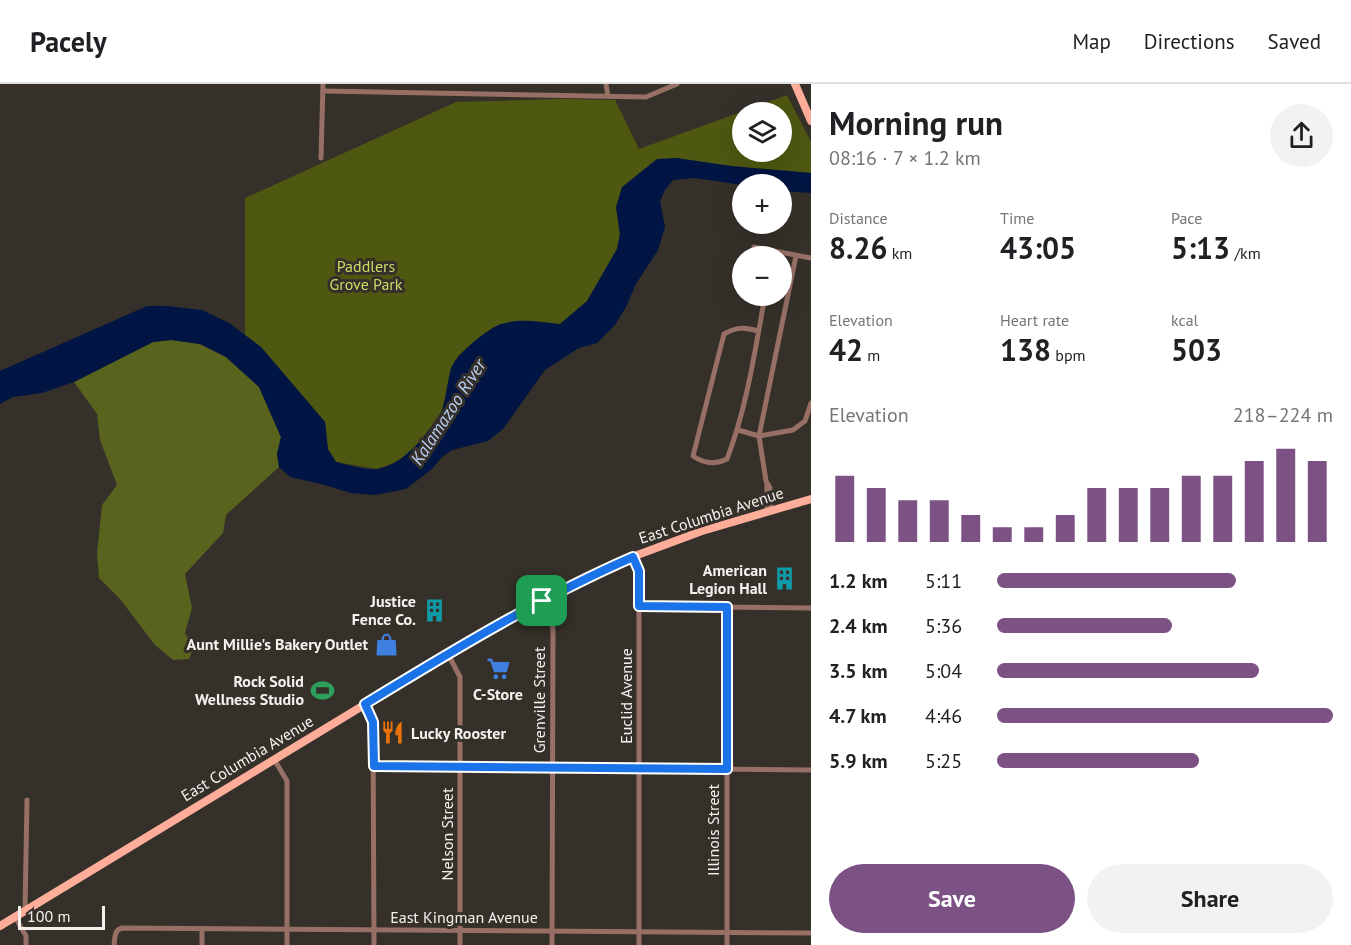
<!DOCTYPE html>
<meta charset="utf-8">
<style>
:root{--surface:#fff;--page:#f2f2f2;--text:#202124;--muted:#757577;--line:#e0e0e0;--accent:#7c5184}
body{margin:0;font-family:"PT Sans",sans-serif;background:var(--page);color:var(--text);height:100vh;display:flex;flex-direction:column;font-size:22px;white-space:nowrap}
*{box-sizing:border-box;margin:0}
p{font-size:20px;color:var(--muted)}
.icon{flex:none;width:33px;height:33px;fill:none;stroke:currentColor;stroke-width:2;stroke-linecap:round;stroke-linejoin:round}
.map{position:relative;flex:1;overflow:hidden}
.details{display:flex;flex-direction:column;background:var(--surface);width:540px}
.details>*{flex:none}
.controls{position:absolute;left:732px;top:18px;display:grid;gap:12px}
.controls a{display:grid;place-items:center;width:60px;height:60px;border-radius:50%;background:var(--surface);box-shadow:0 6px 24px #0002;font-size:30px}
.scale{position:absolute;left:18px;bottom:15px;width:87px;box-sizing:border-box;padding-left:6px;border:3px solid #f5f1ed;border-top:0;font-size:16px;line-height:21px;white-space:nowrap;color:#f5f1ed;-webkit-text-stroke:4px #353029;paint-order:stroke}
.pin{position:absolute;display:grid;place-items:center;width:51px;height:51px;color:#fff;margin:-26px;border-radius:12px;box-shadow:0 3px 9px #0006}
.round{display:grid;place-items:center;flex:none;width:63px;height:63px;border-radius:32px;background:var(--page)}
.head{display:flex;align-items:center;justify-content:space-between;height:102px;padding:0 18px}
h1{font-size:33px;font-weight:700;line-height:45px}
.stats{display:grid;grid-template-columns:repeat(3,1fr);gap:9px;height:102px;padding:6px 18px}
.stats div{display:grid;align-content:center}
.stats b{font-size:30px;font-weight:700}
.stats small{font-size:16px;font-weight:400}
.stats p{font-size:16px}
.chart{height:168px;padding:12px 18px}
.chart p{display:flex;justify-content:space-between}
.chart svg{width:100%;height:108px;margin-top:6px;stroke:var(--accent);stroke-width:6}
.primary-button{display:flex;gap:12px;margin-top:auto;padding:12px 18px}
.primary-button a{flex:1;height:69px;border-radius:36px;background:var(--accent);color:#fff;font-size:24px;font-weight:700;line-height:69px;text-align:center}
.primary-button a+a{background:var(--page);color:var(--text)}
ul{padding:0 18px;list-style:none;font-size:20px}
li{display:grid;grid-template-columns:96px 72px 1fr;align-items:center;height:45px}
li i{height:15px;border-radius:8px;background:var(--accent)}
header{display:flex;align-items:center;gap:36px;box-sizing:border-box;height:84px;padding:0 30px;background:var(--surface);border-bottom:2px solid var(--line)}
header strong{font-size:28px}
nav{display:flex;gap:33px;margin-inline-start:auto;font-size:21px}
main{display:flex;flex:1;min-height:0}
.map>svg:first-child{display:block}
</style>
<header>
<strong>Pacely</strong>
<nav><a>Map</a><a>Directions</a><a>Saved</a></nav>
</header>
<main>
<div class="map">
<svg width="811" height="861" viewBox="0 0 811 861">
<rect width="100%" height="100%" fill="#353029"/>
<path fill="#4e5811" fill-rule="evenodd" d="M787,11L811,58V89L731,82L676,74L616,123L620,150L617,165L587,217L576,228L560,240H501L491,245L459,271L451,284L442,327L421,356L401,376L377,385L336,378L328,366L325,338L261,263L245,251V114L456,18L561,15L615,16L639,65ZM742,28H782V68H742Z"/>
<path fill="#58631e" d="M171,256L200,260L226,273L259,303L281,353L277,370L279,383L226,431L223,449L185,490L192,524L185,549L194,563L189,575L173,576L155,561L120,515L99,494L97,470L102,421L117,401L100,356L97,330L74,298L153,258Z"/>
<path fill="#001543" d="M676,74L731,82L811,89V109L782,107V100L742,101L695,94L673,96L665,106L660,117L665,143L658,166L636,200L626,223L615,241L597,259L579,264L545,286L503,345L488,357L452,366L442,373L432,385L406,405L375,411L351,409L321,400L290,393L279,383L277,370L281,353L259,303L226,273L200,260L171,256L153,258L74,298L42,309L13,313L0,320V287L147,222H167L202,226L229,239L261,263L325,338L328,365L336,378C348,381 364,386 376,385C400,384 434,346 442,326C447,313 447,298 451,285C455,271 487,245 501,240C520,234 541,238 560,240L587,217L617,165L620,150L616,123L622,103L657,75Z"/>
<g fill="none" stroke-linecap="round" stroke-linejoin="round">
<g stroke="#976f65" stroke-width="5">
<path d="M606,0L608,12"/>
<path d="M323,7L646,13L677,0"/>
<path d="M321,74L323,0"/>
<path d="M754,163L811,174"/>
<path d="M758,247C745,243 736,243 724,250L693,372C703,379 715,381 727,375C747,323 755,266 765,212"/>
<path d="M738,346L759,352L793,346L805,337L811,319"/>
<path d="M767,400V426"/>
<path d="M771,425L770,404L766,397L759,352L796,172"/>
<path d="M632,473L639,487V861"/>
<path d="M542,517L552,538L553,547L552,861"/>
<path d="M639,522L811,524"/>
<path d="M448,570L460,593V861"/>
<path d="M365,620L373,638L374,861"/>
<path d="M274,675L287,697V861"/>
<path d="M374,682L811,686"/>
<path d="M25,827L27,716"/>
<path d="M15,833L26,852V861"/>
<path d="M114,861C115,854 114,846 122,844L811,849"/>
<path d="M202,861V845"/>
<path d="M727,861V523"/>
</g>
<g stroke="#fdad99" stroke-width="8">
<path d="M795,0L811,37"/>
<path d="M0,842L448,570L582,495L632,473L702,447L811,415"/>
</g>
</g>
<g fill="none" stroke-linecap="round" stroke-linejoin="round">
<defs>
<path id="route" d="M633,473L639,487V522L727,523V685L374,682L373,638L365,620C452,567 539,514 633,473Z"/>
</defs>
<use href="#route" stroke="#fff" stroke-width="12"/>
<use href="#route" stroke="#1a73e8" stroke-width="8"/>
</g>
<defs>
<symbol id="building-bare" viewBox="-9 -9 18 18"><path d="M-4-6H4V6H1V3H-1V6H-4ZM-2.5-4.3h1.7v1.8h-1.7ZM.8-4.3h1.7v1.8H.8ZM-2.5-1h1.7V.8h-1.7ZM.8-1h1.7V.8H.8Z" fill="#0f9aa8" stroke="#353029" stroke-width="2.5" paint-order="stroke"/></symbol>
<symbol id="shop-bare" viewBox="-9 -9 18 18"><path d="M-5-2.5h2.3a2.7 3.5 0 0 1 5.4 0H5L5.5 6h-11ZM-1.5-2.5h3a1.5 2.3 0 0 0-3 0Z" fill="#3f7fe0" stroke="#353029" stroke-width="2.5" paint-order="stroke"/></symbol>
<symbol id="supermarket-bare" viewBox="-9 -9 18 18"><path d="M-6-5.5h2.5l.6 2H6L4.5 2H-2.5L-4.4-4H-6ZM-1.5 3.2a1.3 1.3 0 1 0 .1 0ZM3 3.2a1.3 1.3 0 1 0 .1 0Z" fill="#3f7fe0" stroke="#353029" stroke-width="2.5" paint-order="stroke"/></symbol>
<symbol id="stadium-bare" viewBox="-9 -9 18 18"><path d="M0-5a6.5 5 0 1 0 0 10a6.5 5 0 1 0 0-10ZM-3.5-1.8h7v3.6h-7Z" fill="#2e9e5b" stroke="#353029" stroke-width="2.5" paint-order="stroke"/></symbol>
<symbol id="restaurant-bare" viewBox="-9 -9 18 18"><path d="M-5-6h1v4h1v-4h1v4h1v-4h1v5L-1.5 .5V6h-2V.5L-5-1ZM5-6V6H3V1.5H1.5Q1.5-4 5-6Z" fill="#e8710a" stroke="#353029" stroke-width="2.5" paint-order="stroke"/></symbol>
</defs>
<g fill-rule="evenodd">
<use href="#building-bare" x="768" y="478" width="33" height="33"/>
<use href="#building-bare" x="418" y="510" width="33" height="33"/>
<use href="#shop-bare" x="370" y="544" width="33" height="33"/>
<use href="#supermarket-bare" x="482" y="568" width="33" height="33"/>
<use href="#stadium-bare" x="306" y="590" width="33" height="33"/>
<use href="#restaurant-bare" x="376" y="632" width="33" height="33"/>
</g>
<g text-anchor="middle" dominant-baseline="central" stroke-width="6" stroke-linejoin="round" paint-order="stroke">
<g font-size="16" fill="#c9de67" stroke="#353029">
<text x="366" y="182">Paddlers<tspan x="366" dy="18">Grove Park</tspan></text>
</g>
<g font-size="16" fill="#f5f1ed" stroke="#353029">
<text transform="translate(711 431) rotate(-18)">East Columbia Avenue</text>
<text transform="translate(626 612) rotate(-90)">Euclid Avenue</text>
<text transform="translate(539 616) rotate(-90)">Grenville Street</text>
<text transform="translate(247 674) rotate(-31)">East Columbia Avenue</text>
<text transform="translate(713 746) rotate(-90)">Illinois Street</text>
<text transform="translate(447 750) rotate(-90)">Nelson Street</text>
<text x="464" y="833">East Kingman Avenue</text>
</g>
<g font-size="16" font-weight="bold" fill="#f5f1ed" stroke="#353029" text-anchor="end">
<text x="767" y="486">American<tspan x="767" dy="18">Legion Hall</tspan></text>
<text x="416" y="517">Justice<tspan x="416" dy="18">Fence Co.</tspan></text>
<text x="368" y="560">Aunt Millie's Bakery Outlet</text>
<text x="304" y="597">Rock Solid<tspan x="304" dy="18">Wellness Studio</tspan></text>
<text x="498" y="610" text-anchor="middle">C-Store</text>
<text x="411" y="649" text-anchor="start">Lucky Rooster</text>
</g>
<g font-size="18" font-style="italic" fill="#b7cff4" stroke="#353029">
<text transform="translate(448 328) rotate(-57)">Kalamazoo River</text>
</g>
</g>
</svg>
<div class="controls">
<a><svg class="icon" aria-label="layers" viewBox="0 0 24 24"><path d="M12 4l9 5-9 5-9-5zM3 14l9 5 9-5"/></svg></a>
<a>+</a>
<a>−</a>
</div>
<div class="scale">100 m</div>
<div class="pin" style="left:542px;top:517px;background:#1e9e55"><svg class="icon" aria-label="arrive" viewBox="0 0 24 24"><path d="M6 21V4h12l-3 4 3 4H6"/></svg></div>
</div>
<section class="details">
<div class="head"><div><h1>Morning run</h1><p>08:16 · 7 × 1.2 km</p></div><a class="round"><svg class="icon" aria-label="share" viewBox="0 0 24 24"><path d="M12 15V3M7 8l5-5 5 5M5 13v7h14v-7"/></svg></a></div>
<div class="stats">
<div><p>Distance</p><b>8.26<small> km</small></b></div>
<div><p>Time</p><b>43:05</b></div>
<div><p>Pace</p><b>5:13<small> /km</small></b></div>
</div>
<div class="stats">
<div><p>Elevation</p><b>42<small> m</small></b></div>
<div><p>Heart rate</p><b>138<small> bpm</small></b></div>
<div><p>kcal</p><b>503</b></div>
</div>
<div class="chart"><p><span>Elevation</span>218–224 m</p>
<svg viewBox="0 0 160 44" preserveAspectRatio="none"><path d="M5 44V17M15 44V22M25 44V27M35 44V27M45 44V33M55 44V38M65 44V38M75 44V33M85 44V22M95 44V22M105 44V22M115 44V17M125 44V17M135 44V11M145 44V6M155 44V11"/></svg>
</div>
<ul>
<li><b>1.2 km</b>5:11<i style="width:71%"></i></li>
<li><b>2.4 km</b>5:36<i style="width:52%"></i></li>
<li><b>3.5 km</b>5:04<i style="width:78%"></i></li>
<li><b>4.7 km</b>4:46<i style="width:100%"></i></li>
<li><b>5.9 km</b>5:25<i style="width:60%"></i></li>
</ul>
<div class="primary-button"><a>Save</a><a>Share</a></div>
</section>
</main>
